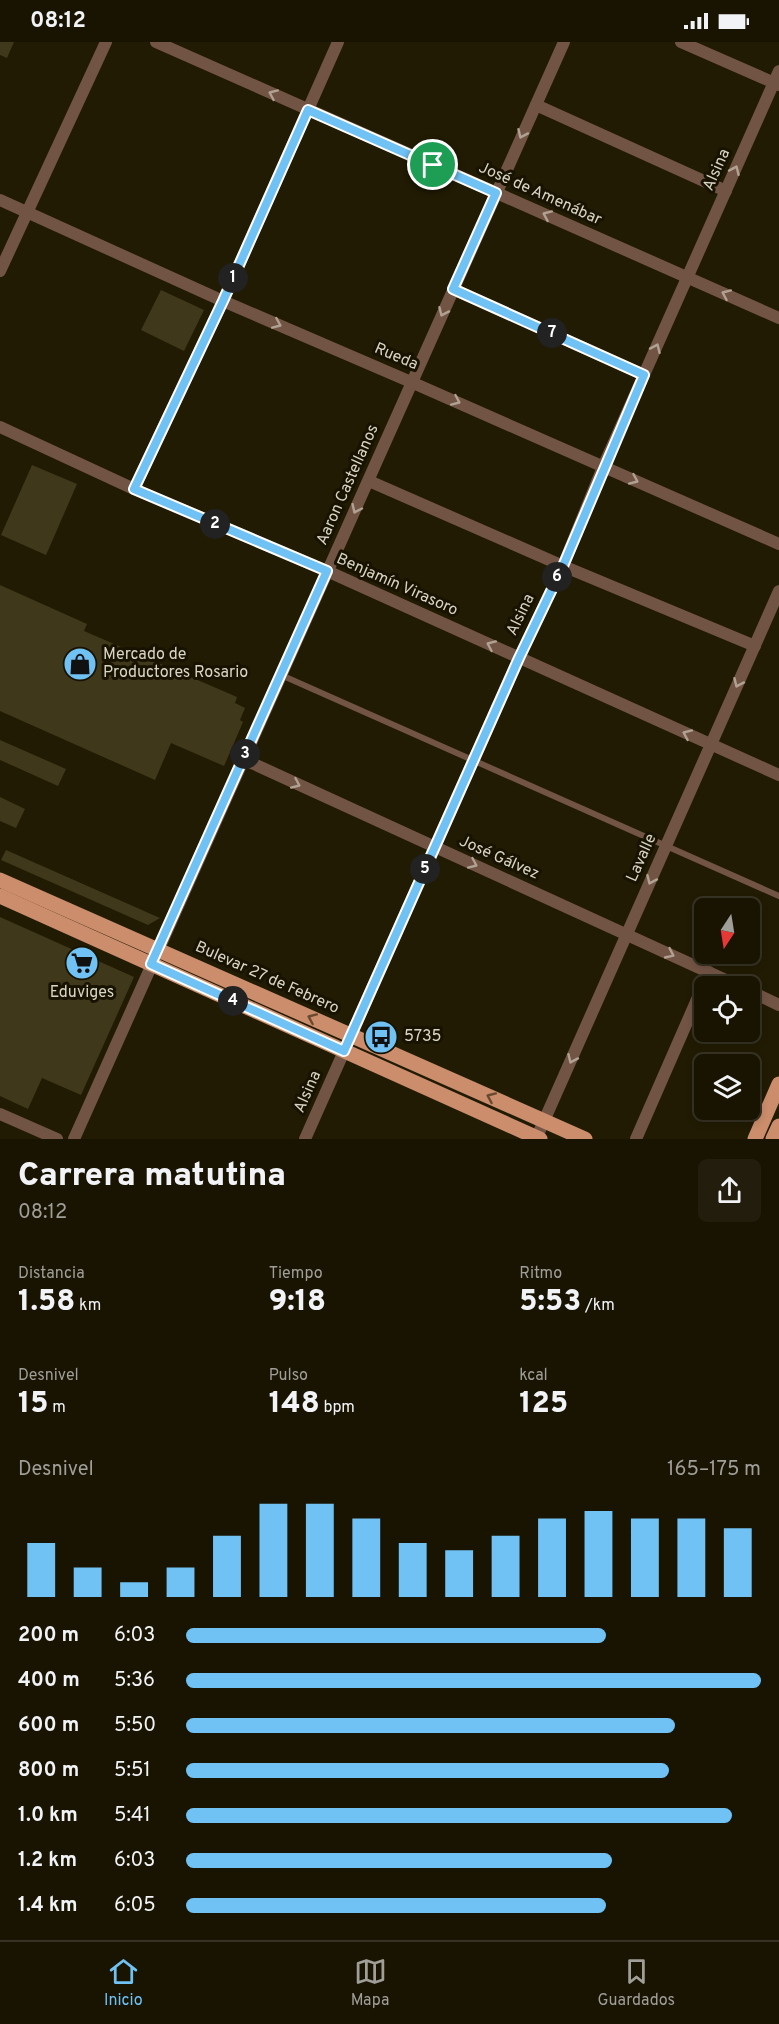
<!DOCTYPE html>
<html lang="es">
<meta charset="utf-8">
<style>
:root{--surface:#191402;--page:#221d0c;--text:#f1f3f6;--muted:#9f9e99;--line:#373324;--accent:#70c1f4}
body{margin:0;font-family:Overpass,sans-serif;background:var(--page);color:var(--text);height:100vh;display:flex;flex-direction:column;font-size:22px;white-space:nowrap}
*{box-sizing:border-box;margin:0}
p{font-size:20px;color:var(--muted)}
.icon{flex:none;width:33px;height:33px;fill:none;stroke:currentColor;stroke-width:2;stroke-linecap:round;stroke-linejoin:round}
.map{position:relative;height:1097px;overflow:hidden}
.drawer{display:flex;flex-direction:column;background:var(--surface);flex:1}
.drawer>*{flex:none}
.needle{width:39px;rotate:192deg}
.fabs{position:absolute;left:694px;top:856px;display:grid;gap:12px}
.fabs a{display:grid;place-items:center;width:66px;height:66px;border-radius:9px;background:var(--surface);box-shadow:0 3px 9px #0003,0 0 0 2px var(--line);font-size:30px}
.pin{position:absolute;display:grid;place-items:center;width:51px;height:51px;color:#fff;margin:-26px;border:3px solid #fff;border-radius:50%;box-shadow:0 2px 6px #0007}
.km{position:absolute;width:30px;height:30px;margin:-15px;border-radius:50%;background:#222;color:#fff;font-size:16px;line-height:30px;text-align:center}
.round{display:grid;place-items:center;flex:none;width:63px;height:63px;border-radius:9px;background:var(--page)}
.headline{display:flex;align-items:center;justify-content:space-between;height:102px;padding:0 18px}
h1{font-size:33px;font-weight:800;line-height:45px}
.metrics{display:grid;grid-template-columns:repeat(3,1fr);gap:9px;height:102px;padding:6px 18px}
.metrics div{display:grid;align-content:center}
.metrics b{font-size:30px;font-weight:800}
.metrics small{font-size:16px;font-weight:400}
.metrics p{font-size:16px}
.chart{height:168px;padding:12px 18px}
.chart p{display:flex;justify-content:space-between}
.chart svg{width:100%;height:108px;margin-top:6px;stroke:var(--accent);stroke-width:6}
ul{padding:0 18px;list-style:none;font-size:20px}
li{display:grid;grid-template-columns:96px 72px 1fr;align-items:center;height:45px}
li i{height:15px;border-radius:8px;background:var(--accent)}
.status{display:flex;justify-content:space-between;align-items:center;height:42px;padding:0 30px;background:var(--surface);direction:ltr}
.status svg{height:16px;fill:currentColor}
.dock{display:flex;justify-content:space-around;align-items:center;height:84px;border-top:2px solid var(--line);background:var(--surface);font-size:16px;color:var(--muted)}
.dock a{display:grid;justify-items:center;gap:3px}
.dock .active{color:var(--accent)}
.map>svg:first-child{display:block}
</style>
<div class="status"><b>08:12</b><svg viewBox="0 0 49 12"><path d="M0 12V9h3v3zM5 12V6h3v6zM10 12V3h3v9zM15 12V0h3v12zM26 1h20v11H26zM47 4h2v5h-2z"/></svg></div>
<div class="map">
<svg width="779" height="1097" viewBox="0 0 779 1097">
<rect width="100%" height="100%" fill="#211b03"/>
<g fill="#40381b">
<path d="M0,0H14L7,16L0,13Z"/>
<path d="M161,248L204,268L184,309L141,288Z"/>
<path d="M32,423L77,442L46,513L1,493Z"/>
<path d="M0,543L87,582L84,589L237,655L235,661L245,666L240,678L243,680L224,724L171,701L155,738L0,669Z"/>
<path d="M0,698L66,727L58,744L0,718Z"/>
<path d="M0,755L25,767L16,786L0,779Z"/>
<path d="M6,808L160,876L148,883L1,818Z"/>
<path d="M0,875L134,935L81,1053L42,1036L28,1067L0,1054Z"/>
</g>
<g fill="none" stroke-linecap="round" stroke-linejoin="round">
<path stroke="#725444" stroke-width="6" d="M281,633L779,854"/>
<g stroke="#725444" stroke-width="12">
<path d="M156,0L779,276"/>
<path d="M681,0L779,43"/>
<path d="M536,63L726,149"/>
<path d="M0,158L223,259L411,340L779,502"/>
<path d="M0,229L106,0"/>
<path d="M453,247L644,333"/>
<path d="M0,385L134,447L327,529L779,733"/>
<path d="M369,439L563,524L755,604"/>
<path d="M134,447L223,259L338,0"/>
<path d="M243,717L741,945"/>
<path d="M750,949L779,963"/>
<path d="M0,1072L57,1097"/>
<path d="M74,1097L564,0"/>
<path d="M305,1097L519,616L563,524L603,425L779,29"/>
<path d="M536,1097L779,549"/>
<path d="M636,1097L709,930"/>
</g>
<g stroke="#cb8d6b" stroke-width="15">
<path d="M0,838L585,1097"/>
<path d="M0,854L540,1097"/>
<path d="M755,1097L779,1042"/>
<path d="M773,1097L779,1084"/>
</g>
</g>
<defs><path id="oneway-chevron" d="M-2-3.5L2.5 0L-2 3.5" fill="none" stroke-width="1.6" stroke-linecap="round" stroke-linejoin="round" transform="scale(1.5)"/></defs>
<g stroke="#b0a192">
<use href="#oneway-chevron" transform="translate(273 52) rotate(-156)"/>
<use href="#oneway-chevron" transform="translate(522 92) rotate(114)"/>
<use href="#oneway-chevron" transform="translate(735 128) rotate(-66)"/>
<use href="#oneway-chevron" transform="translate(547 173) rotate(-156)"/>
<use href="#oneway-chevron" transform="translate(726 252) rotate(-156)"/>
<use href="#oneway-chevron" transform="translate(443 270) rotate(114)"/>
<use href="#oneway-chevron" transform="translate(277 282) rotate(23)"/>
<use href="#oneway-chevron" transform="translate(656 306) rotate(-66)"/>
<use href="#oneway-chevron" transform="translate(456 359) rotate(24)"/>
<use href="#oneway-chevron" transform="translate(634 438) rotate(24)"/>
<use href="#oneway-chevron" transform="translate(356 467) rotate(115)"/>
<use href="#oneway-chevron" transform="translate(491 603) rotate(-156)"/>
<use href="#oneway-chevron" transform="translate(738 641) rotate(114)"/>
<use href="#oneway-chevron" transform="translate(687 692) rotate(-156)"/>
<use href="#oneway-chevron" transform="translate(296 742) rotate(24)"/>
<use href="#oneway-chevron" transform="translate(473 822) rotate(24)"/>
<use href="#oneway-chevron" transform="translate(651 838) rotate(114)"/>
<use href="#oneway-chevron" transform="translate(670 912) rotate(25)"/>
<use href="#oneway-chevron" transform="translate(572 1017) rotate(114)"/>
</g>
<g stroke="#694930">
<use href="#oneway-chevron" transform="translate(312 976) rotate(-156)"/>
<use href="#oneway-chevron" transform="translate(491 1055) rotate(-156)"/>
</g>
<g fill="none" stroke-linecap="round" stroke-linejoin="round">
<defs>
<path id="route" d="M308,68L496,151L453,247L644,333L563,524L519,616L344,1009L151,922L327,529L134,447L223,259Z"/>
</defs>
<use href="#route" stroke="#fff" stroke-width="12"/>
<use href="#route" stroke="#70c1f4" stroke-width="8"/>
</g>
<defs>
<symbol id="shop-disc" viewBox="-11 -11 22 22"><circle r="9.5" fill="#70c1f4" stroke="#181200"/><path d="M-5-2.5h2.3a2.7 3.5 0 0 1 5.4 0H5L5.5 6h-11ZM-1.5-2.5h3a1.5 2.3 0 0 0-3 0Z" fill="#111"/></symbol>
<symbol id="supermarket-disc" viewBox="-11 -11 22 22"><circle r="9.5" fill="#70c1f4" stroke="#181200"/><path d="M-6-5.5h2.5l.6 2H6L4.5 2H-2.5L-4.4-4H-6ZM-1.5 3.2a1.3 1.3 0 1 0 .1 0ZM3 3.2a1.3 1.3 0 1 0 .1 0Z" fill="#111"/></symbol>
<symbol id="bus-disc" viewBox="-11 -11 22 22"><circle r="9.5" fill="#70c1f4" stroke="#181200"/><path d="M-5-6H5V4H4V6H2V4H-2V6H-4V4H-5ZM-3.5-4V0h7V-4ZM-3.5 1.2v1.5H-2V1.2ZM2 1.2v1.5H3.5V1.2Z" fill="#111"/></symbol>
</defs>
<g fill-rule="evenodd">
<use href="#shop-disc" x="61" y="603" width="38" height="38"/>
<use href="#supermarket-disc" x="63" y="902" width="38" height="38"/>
<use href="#bus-disc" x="362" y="976" width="38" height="38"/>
</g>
<g text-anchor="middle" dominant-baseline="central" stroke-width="6" stroke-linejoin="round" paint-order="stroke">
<g font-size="16" fill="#d9d5c6" stroke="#181200">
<text transform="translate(717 128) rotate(-66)">Alsina</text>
<text transform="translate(540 152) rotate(24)">José de Amenábar</text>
<text transform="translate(396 315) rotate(23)">Rueda</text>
<text transform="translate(348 443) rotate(-66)">Aaron Castellanos</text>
<text transform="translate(397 543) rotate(24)">Benjamín Virasoro</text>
<text transform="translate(521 573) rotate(-64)">Alsina</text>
<text transform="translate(499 816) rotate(24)">José Gálvez</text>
<text transform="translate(642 816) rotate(-66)">Lavalle</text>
<text transform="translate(267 936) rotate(24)">Bulevar 27 de Febrero</text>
<text transform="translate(308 1050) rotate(-66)">Alsina</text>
</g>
<g font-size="16" fill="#d9d5c6" stroke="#181200" text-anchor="start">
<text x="103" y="613">Mercado de<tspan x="103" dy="18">Productores Rosario</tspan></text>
<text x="82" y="951" text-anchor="middle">Eduviges</text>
<text x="404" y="995">5735</text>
</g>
</g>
</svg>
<div class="fabs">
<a><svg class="needle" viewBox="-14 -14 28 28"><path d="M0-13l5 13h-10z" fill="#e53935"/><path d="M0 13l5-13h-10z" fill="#9f9e99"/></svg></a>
<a><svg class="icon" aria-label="locate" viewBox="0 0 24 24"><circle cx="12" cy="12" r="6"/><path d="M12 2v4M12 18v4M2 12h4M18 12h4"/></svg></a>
<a><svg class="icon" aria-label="layers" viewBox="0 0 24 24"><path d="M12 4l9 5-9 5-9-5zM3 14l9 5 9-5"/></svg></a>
</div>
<div class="pin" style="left:433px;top:123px;background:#1e9e55"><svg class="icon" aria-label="arrive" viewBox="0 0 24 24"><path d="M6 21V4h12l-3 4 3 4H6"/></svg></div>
<b class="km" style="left:233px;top:236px">1</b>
<b class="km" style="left:215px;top:482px">2</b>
<b class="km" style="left:245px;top:712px">3</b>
<b class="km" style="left:233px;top:959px">4</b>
<b class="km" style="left:425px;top:827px">5</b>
<b class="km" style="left:557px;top:535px">6</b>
<b class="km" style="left:552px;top:291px">7</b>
</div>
<section class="drawer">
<div class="headline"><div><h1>Carrera matutina</h1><p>08:12</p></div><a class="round"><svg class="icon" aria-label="share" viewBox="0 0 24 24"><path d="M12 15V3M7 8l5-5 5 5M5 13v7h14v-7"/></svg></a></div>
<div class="metrics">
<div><p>Distancia</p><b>1.58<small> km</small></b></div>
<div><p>Tiempo</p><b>9:18</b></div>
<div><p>Ritmo</p><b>5:53<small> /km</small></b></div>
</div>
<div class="metrics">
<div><p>Desnivel</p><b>15<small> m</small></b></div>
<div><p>Pulso</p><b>148<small> bpm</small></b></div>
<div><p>kcal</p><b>125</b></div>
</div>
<div class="chart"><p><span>Desnivel</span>165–175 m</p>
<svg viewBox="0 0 160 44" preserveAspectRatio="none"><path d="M5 44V22M15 44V32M25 44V38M35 44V32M45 44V19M55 44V6M65 44V6M75 44V12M85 44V22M95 44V25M105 44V19M115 44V12M125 44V9M135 44V12M145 44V12M155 44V16"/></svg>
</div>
<ul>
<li><b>200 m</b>6:03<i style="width:73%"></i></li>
<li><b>400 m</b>5:36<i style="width:100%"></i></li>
<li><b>600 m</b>5:50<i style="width:85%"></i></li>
<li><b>800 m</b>5:51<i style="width:84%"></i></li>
<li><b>1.0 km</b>5:41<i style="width:95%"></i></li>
<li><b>1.2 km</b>6:03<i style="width:74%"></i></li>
<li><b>1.4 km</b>6:05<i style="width:73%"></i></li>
</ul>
</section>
<nav class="dock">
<a class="active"><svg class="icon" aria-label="home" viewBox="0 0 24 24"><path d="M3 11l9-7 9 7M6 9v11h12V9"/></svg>Inicio</a>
<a><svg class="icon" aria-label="map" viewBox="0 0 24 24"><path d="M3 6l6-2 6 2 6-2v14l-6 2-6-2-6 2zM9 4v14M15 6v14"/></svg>Mapa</a>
<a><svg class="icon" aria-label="saved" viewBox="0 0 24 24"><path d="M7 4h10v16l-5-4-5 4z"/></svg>Guardados</a>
</nav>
